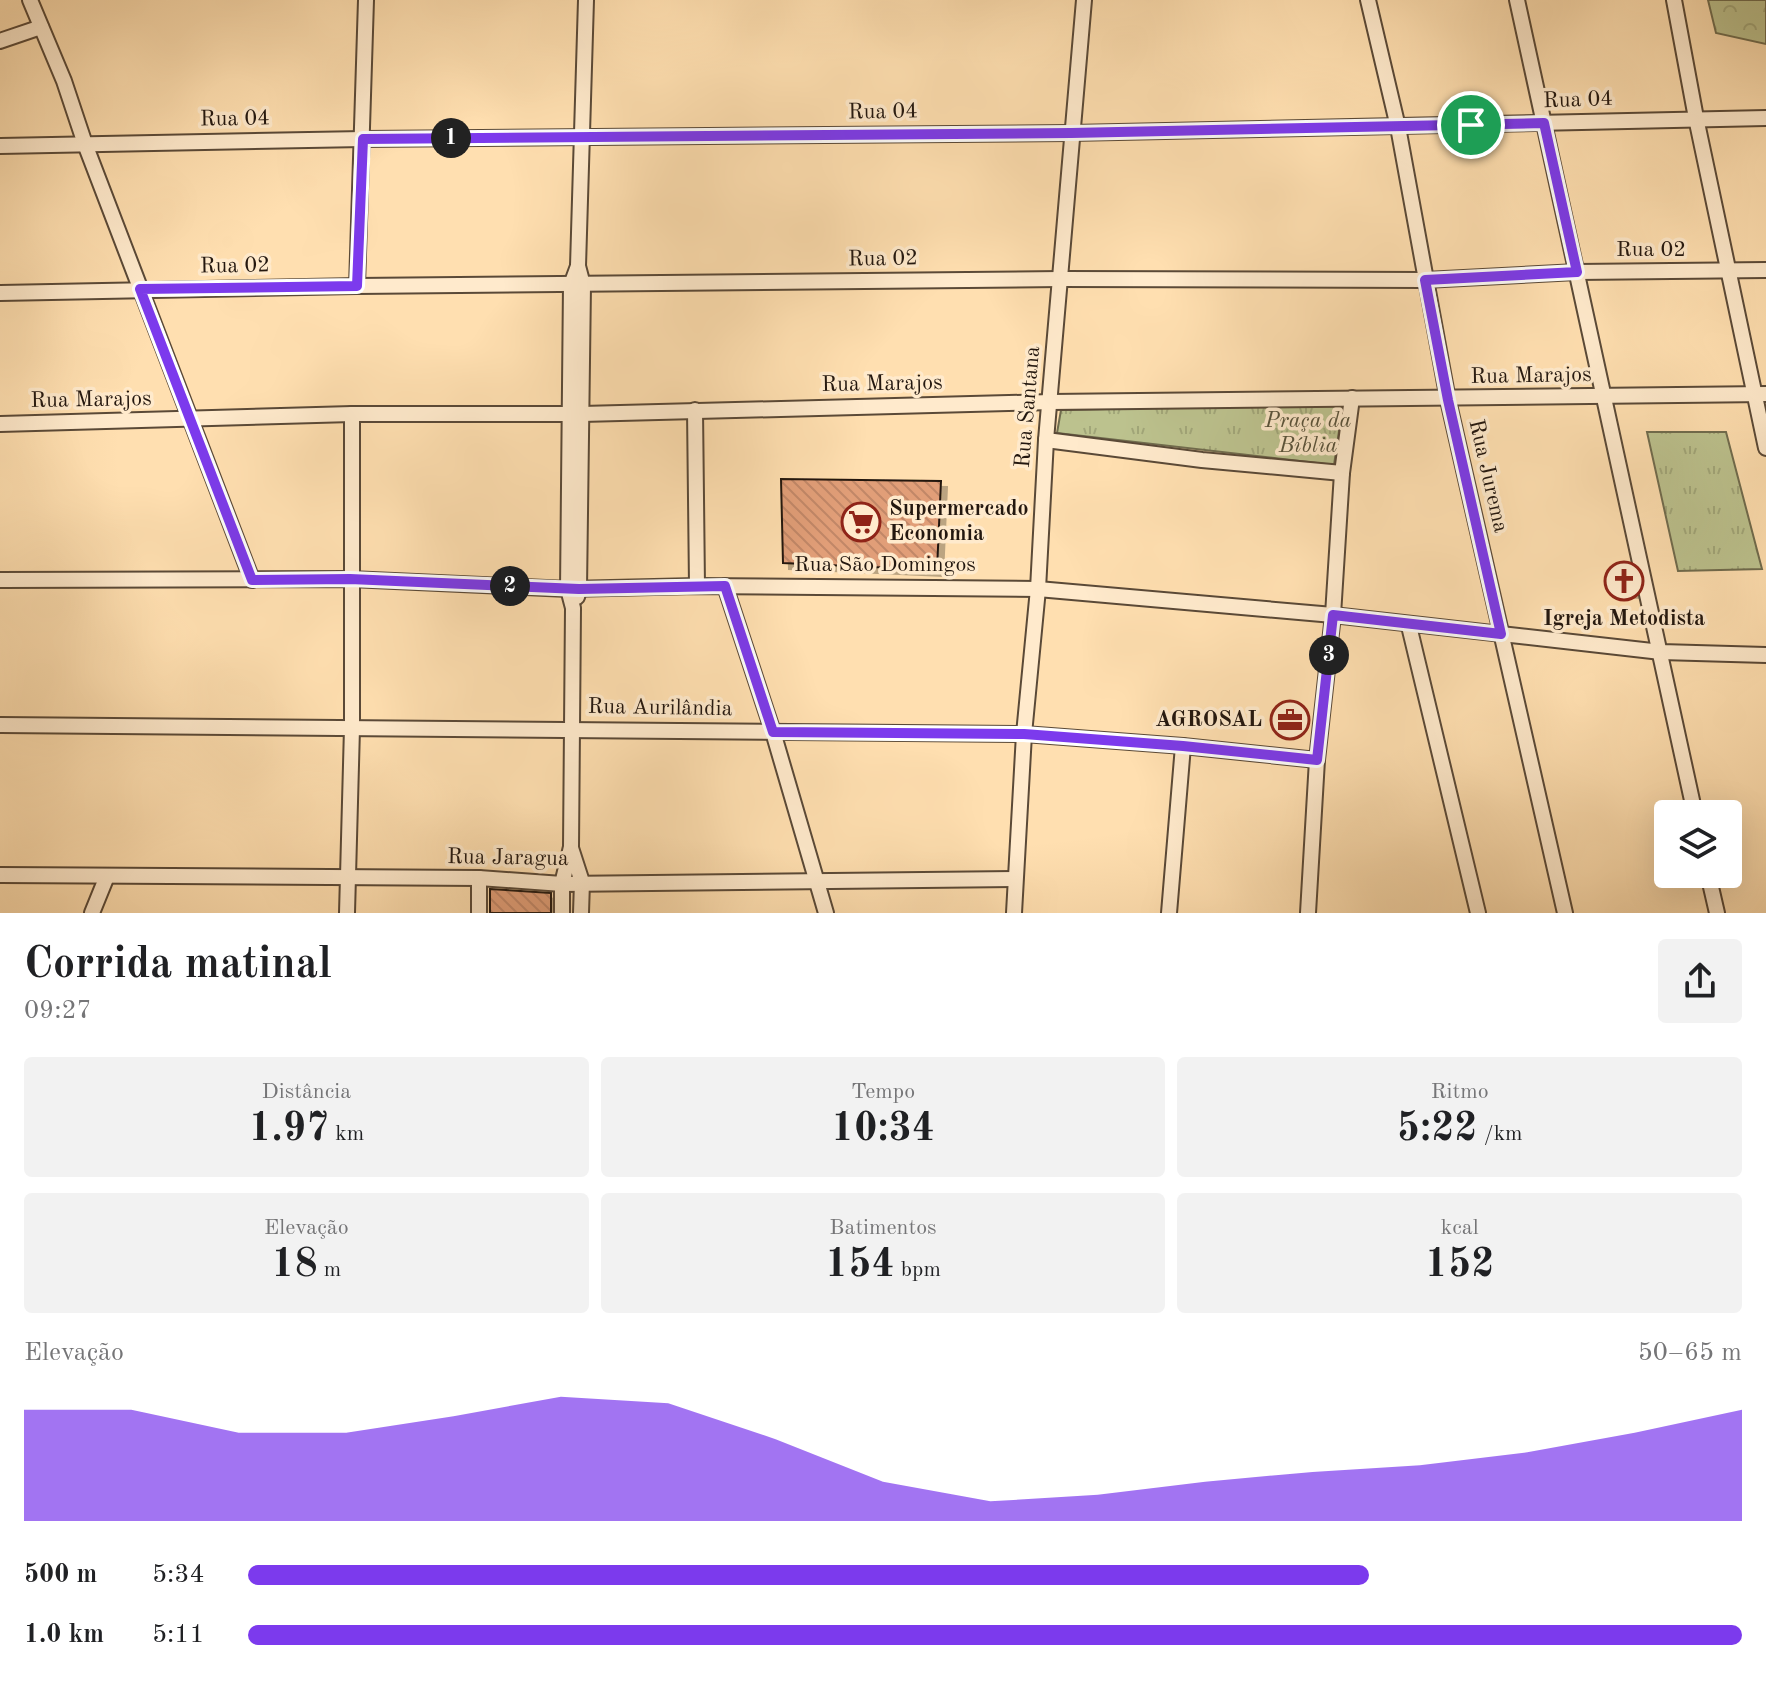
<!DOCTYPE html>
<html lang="pt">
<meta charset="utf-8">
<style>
:root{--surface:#fff;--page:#f2f2f2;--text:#202124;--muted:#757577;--accent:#7c3aed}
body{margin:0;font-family:"Old Standard TT",serif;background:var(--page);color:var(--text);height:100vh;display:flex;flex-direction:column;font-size:30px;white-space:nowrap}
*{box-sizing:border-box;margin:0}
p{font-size:26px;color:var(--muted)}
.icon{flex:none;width:44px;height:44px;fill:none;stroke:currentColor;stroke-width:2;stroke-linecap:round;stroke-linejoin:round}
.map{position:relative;height:913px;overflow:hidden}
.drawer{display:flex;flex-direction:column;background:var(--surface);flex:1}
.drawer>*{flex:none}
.fabs{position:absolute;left:1654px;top:800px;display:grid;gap:16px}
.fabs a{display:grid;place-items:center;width:88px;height:88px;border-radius:8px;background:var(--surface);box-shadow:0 8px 32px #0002;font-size:40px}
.pin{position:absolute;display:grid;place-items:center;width:68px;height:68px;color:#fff;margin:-34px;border:4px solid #fff;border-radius:50%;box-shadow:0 2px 8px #0007}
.km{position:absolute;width:40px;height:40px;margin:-20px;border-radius:50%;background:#222;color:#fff;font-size:22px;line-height:40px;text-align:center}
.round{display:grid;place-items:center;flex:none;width:84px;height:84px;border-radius:8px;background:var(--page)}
.summary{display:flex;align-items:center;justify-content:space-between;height:136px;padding:0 24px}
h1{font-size:44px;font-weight:800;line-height:60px}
.stats{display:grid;grid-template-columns:repeat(3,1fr);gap:12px;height:136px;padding:8px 24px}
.stats div{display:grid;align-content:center;border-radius:8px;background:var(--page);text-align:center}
.stats b{font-size:40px;font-weight:800}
.stats small{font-size:22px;font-weight:400}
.stats p{font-size:22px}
.chart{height:224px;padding:16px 24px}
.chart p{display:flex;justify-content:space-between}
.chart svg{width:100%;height:144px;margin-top:8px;fill:var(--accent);opacity:.7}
ul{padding:0 24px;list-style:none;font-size:26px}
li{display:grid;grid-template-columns:128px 96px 1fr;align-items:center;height:60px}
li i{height:20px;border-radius:10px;background:var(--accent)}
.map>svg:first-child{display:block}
</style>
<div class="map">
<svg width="1766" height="913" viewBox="0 0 1766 913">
<defs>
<pattern id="grass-tufts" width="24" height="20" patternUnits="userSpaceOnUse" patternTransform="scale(2)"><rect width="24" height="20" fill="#bcc28e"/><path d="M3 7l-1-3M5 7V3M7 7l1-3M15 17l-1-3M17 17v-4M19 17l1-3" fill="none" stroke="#a1a679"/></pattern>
<pattern id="forest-crowns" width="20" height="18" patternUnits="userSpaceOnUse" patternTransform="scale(2)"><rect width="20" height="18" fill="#bcc28e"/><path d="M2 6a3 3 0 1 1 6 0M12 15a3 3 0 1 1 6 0" fill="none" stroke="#a1a679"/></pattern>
<pattern id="building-back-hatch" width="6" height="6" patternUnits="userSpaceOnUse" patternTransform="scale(2)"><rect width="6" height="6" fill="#e19e78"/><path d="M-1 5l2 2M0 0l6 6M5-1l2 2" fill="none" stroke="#c18767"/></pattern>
<filter id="shadow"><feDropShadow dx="6" dy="6" stdDeviation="0" flood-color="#0004"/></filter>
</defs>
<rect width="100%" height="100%" fill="#ffdfb0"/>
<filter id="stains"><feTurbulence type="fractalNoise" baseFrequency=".0025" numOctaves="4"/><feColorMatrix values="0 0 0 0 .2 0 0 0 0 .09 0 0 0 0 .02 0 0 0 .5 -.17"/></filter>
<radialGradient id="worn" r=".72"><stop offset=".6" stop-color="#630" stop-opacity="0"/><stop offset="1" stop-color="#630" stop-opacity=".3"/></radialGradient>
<g fill="url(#grass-tufts)" stroke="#706c4e" stroke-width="2">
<path d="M1343,404L1334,465L1057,433L1061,410Z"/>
<path d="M1647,432H1726L1762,569L1678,571Z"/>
</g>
<path fill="url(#forest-crowns)" stroke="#706c4e" stroke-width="2" d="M1708,0H1766V44L1716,33Z"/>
<g fill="url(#building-back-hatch)" stroke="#23170f" stroke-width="2" filter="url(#shadow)">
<path d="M781,479L941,481L937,570L783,563Z"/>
<path d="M1631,566L1635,592L1616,591L1613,570Z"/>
<path d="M490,889L551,893V913H490Z"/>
</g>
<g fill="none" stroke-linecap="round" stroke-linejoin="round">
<defs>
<g id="minor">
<path d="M30,0L64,81L85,144L252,580"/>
<path d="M1368,0L1398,127L1448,400L1565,913"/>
<path d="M1517,0L1695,814"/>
<path d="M1674,0L1696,118L1766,448"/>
<path d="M0,41L41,27"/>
<path d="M0,146L363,139L1071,133L1766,118"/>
<path d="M357,286L366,0"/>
<path d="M0,293L357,286L1061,279L1425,280L1577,272L1766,270"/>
<path d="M695,410L697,586"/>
<path d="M0,424L352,414H582L1051,402L1766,394"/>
<path d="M1046,440L1202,460L1342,473"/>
<path d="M0,580L350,579L568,589L697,586L1038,589L1333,615L1661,652L1766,655"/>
<path d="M725,586L773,732L826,913"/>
<path d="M577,597L579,589L583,285L578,266L586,0"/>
<path d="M1409,626L1478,913"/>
<path d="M0,725L1024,734L1183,746L1317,760"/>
<path d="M571,848L582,882L581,913"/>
<path d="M1708,874L1717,913"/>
<path d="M0,875L479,878L562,884L1015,879"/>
<path d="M479,878V913"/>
<path d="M92,913L107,876"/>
<path d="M347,913L352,728V414"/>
<path d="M562,913V884L571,847L573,608L568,589L571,285L578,266"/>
<path d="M1014,913L1024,734L1038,589L1046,440L1084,0"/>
<path d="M1169,913L1183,746"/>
<path d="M1308,913L1317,760L1333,615L1342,473L1352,398"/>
</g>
</defs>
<use href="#minor" stroke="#5a4937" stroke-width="18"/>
<use href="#minor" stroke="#ffeacc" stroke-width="14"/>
</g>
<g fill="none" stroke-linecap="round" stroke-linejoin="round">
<defs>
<path id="route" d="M1544,123L1577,272L1425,280L1448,400L1501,634L1333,615L1317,760L1183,746L1024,734L773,732L725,586L579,589L350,579L252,580L140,289L357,286L363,139L1071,133Z"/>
</defs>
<use href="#route" stroke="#fff" stroke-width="16"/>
<use href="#route" stroke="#7c3aed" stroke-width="10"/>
</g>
<defs>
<symbol id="supermarket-ring" viewBox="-11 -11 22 22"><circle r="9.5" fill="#ffeacc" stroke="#8f2418" stroke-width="1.5"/><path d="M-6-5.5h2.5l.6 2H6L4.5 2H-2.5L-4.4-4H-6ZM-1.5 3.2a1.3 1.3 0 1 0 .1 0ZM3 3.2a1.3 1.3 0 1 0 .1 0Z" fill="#8f2418"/></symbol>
<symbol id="church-ring" viewBox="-11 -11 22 22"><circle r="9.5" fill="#ffeacc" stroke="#8f2418" stroke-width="1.5"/><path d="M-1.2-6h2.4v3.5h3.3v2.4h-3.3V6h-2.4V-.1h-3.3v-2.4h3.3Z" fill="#8f2418"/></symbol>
<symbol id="office-ring" viewBox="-11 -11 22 22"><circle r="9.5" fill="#ffeacc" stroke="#8f2418" stroke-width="1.5"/><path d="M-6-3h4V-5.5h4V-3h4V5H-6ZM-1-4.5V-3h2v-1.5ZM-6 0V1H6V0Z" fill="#8f2418"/></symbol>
</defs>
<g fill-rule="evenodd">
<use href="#supermarket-ring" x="839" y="500" width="44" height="44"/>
<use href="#church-ring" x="1602" y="559" width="44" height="44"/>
<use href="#office-ring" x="1268" y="698" width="44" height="44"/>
</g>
<g text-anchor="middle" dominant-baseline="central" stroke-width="7" stroke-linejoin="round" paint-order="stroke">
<g font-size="22" fill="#23170f" stroke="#ffeacc">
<text transform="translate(1578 100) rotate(-2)">Rua 04</text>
<text transform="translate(883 112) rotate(-1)">Rua 04</text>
<text transform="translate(235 119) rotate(-1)">Rua 04</text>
<text x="1651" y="250">Rua 02</text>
<text transform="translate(883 259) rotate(-1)">Rua 02</text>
<text transform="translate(235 266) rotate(-1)">Rua 02</text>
<text transform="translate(1531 376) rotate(-1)">Rua Marajos</text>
<text transform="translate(882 384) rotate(-1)">Rua Marajos</text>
<text transform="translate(91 400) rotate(-1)">Rua Marajos</text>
<text transform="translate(1028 407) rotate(-85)">Rua Santana</text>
<text transform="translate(1488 476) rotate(77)">Rua Jurema</text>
<text x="885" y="565">Rua São Domingos</text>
<text transform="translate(660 708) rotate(1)">Rua Aurilândia</text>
<text transform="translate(508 858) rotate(1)">Rua Jaragua</text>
</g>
<g font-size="22" font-style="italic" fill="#59533b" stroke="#ffeacc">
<text x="1308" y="421">Praça da<tspan x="1308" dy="25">Bíblia</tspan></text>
</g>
<g font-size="22" font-weight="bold" fill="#23170f" stroke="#ffeacc" text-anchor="start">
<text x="889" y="509">Supermercado<tspan x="889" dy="25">Economia</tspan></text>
<text x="1624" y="619" text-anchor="middle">Igreja Metodista</text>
<text x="1262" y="720" text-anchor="end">AGROSAL</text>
</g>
</g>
<rect width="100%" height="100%" filter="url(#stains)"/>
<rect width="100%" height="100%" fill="url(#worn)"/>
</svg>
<div class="fabs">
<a><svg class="icon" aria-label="layers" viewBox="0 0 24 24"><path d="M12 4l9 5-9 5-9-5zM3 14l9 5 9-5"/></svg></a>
</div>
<div class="pin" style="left:1471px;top:125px;background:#1e9e55"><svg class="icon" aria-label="arrive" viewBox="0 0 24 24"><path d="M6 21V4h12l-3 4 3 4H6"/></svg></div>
<b class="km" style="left:451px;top:138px">1</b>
<b class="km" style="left:510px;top:586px">2</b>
<b class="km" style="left:1329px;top:655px">3</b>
</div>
<section class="drawer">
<div class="summary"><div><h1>Corrida matinal</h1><p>09:27</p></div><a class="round"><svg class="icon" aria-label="share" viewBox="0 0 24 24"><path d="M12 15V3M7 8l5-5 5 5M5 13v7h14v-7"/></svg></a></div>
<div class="stats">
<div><p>Distância</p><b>1.97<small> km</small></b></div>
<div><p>Tempo</p><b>10:34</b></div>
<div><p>Ritmo</p><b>5:22<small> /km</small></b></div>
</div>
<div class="stats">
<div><p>Elevação</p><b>18<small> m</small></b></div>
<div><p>Batimentos</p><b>154<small> bpm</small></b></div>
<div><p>kcal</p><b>152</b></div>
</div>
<div class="chart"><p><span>Elevação</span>50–65 m</p>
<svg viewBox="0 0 160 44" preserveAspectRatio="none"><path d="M0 44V10L10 10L20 17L30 17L40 12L50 6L60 8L70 19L80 32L90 38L100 36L110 32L120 29L130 27L140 23L150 17L160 10V44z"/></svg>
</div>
<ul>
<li><b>500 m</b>5:34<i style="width:75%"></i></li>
<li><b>1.0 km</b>5:11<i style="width:100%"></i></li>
</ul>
</section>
